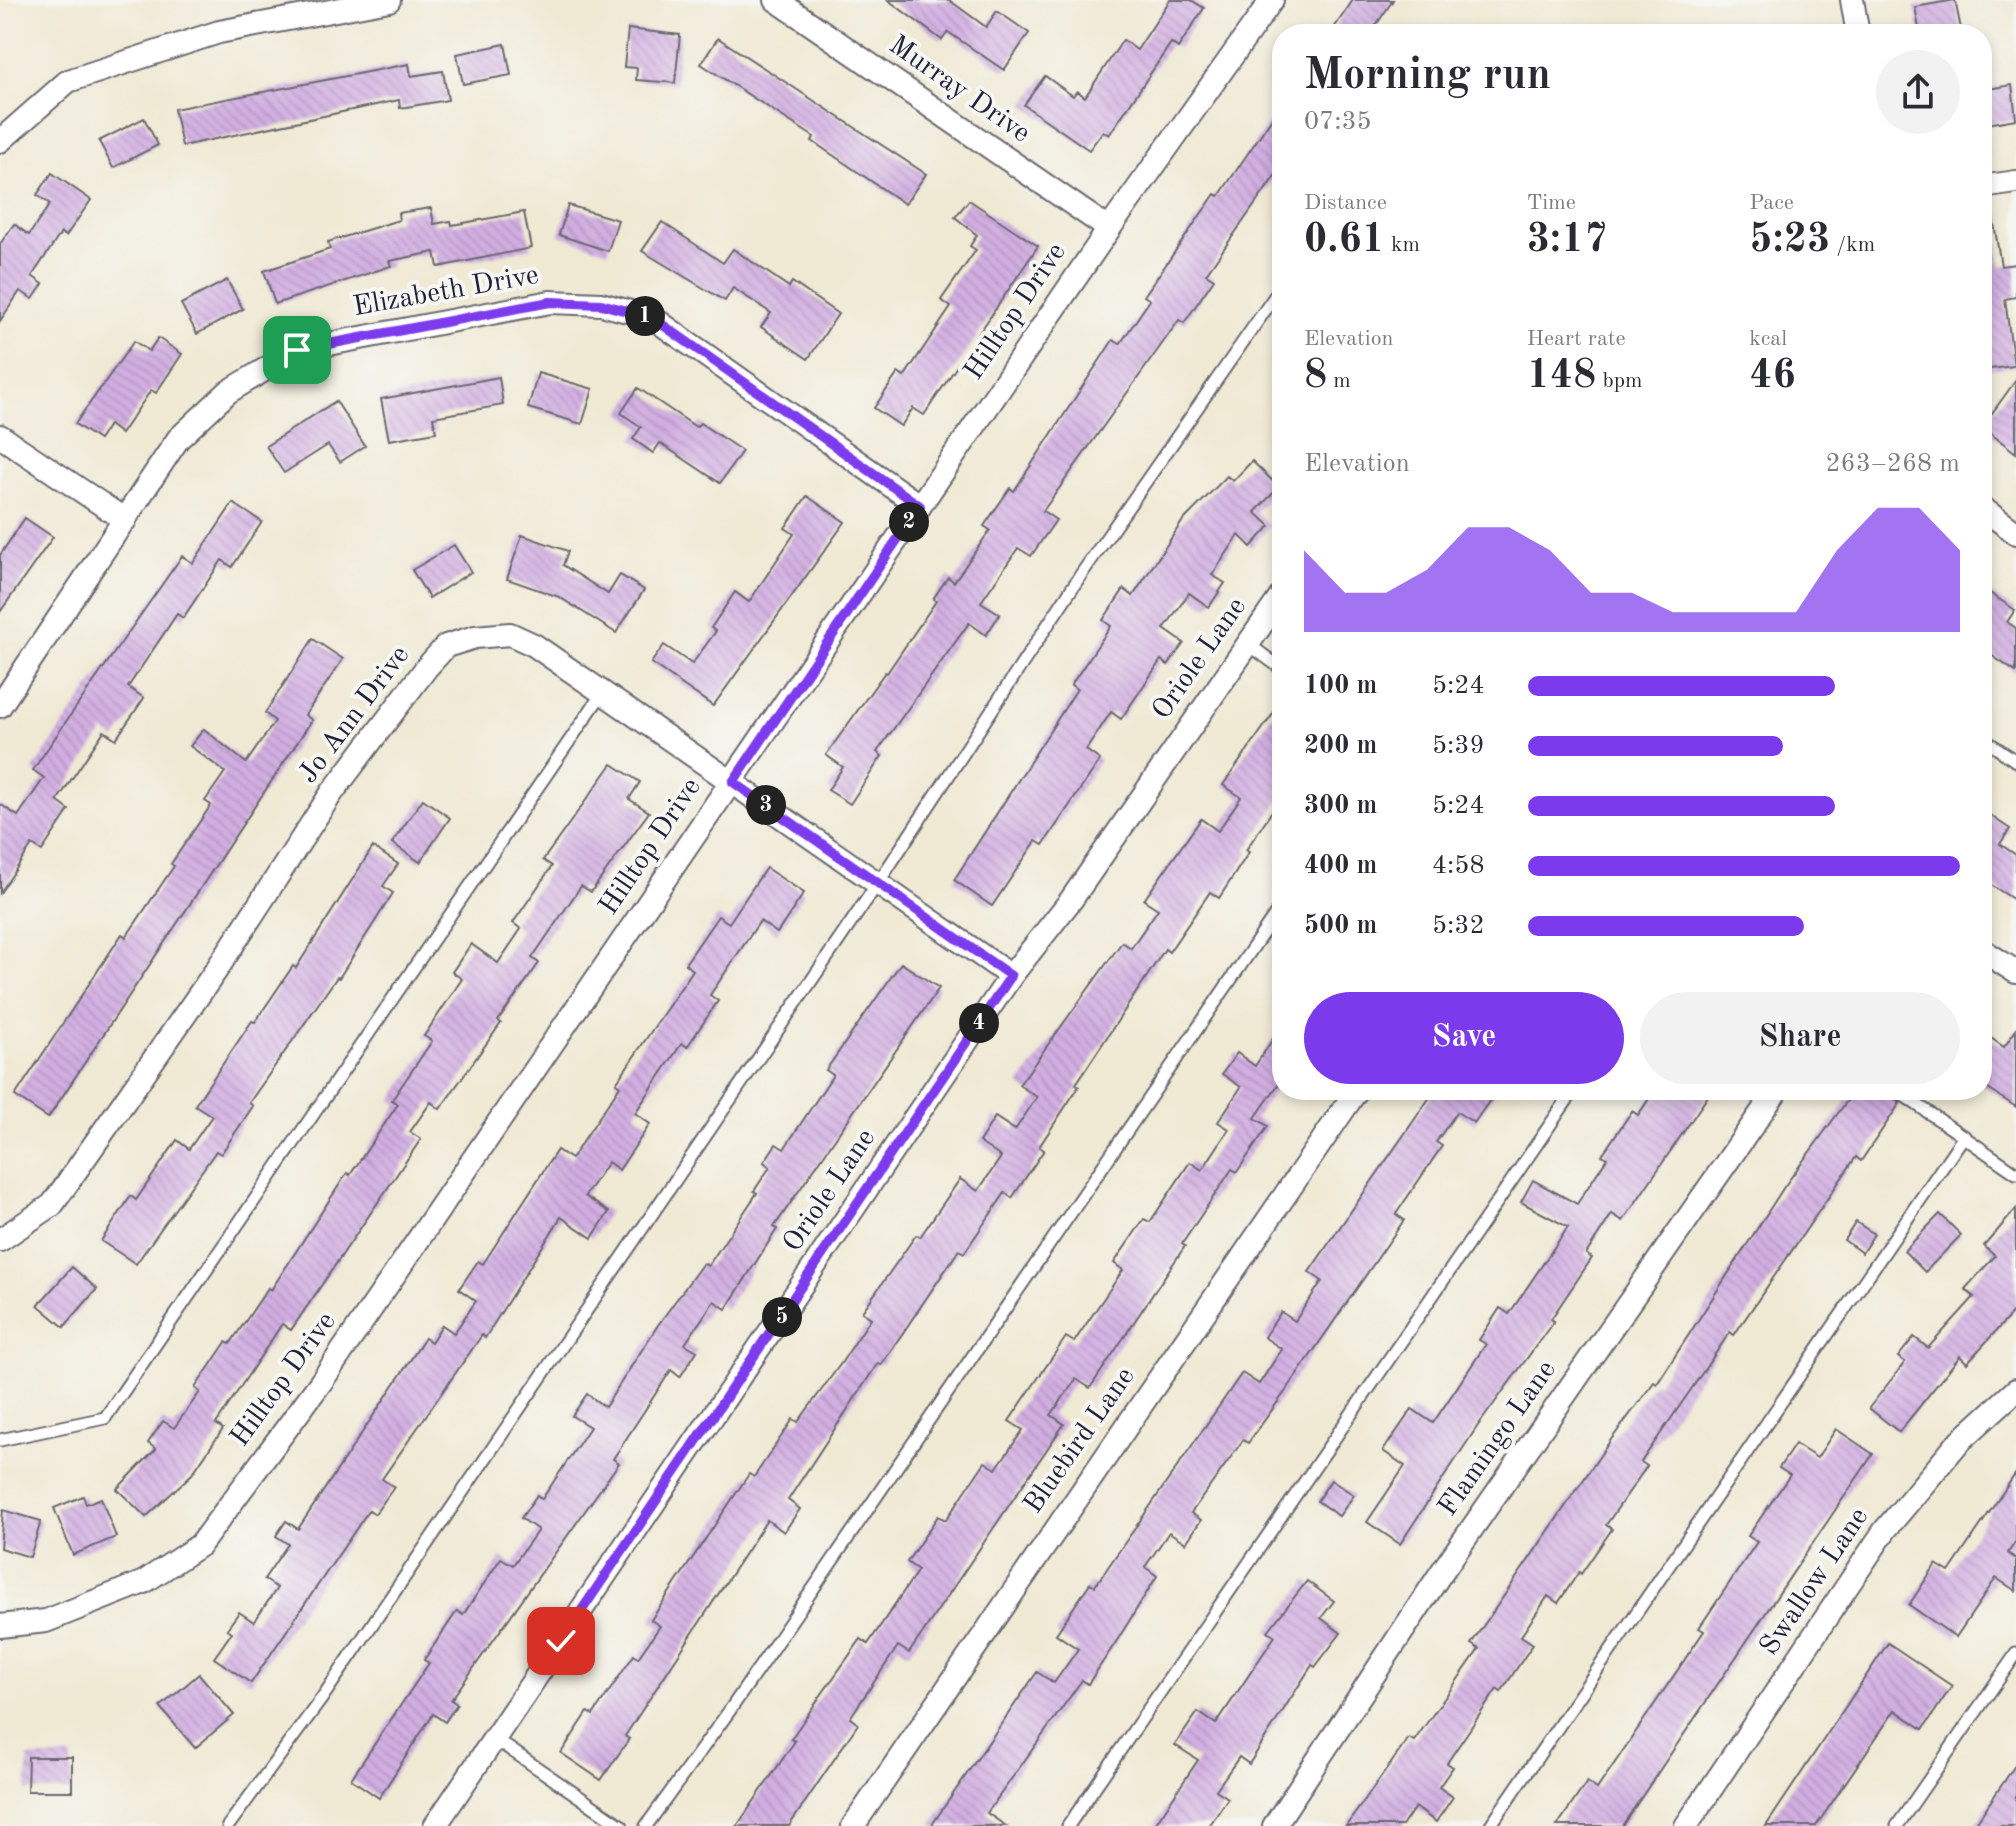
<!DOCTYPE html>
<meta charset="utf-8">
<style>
:root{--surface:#fff;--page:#f2f2f3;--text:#2b2b33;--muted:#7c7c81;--accent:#7c3aed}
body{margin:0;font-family:"Old Standard TT",serif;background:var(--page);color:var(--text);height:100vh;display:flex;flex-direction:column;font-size:30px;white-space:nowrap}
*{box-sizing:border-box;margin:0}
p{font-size:26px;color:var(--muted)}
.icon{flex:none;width:44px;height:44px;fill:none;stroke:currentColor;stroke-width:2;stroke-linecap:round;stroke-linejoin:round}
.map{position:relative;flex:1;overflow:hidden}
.details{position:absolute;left:1272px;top:24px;width:720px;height:1076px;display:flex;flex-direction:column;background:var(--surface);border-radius:32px;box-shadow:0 4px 12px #0003}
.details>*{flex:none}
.pin{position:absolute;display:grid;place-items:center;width:68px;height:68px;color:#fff;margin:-34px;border-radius:16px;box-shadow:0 4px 12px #0006}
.km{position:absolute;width:40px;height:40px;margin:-20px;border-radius:50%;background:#222;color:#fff;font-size:22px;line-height:40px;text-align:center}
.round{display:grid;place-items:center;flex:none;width:84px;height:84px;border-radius:42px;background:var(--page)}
.summary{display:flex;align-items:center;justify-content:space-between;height:136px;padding:0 32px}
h1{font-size:44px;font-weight:800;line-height:60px}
.metrics{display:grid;grid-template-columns:repeat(3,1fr);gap:12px;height:136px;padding:8px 32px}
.metrics div{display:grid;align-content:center}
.metrics b{font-size:40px;font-weight:800}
.metrics small{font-size:22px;font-weight:400}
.metrics p{font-size:22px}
.chart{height:224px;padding:16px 32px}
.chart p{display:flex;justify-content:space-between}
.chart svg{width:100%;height:144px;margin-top:8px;fill:var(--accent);opacity:.7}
.action{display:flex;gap:16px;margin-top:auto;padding:16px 32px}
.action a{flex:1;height:92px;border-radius:48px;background:var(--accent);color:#fff;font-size:32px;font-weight:800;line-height:92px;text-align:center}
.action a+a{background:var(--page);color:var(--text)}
ul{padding:0 32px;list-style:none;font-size:26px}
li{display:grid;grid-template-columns:128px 96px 1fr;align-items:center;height:60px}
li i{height:20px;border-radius:10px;background:var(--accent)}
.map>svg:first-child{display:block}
</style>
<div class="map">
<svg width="2016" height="1826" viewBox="0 0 2016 1826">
<defs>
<pattern id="building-back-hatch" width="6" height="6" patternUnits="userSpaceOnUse" patternTransform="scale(2)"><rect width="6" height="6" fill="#d2afe2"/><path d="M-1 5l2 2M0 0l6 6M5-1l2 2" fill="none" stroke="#b496c3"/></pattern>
</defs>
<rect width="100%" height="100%" fill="#f6f6f2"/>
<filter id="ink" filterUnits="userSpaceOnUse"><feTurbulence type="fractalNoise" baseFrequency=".0125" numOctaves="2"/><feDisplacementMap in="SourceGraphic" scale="16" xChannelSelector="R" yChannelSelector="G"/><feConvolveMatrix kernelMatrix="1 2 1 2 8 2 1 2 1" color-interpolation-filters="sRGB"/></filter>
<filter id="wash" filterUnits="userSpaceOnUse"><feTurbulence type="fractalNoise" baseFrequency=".006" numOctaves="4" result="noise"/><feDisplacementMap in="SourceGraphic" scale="32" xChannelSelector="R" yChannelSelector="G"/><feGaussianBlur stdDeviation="1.8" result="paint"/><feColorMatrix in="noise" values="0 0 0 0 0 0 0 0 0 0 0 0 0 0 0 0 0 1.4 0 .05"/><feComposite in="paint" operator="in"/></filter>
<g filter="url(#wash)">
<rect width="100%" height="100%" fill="#f0e9d4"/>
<g id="blocks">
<g fill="url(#building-back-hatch)">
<path d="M888,0H949L986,27L997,11L1029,33L1004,70L948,32L942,40Z"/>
<path d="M1170,0H1191L1204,8L1178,48L1171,43L1109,135L1103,131L1089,150L1024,105L1045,76L1073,96L1077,91L1085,97L1123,40L1137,50Z"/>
<path d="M1353,0H1393L1370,34H1330Z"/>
<path d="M1955,0L1962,34H1920L1915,7Z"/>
<path d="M628,29L680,35L675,83L636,80L637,68L624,67Z"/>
<path d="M718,38L926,174L905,204L812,141L814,137L701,64Z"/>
<path d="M505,44L511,75L463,84L457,54Z"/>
<path d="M409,64L411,76L443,71L448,100L400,108L399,100L182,146L174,109Z"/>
<path d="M2012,85L2016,119L1982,125V90Z"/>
<path d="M1282,103V166L1206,274L1214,279L1184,323L1179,320L1043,511L1056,520L1031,556L1018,548L981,602L1000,614L986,635L969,623L877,752L882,756L850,804L828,790L843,767L826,755L885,672L887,673L936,601L933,599L948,577L954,582L990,530L984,526L1010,488L1014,491L1113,340L1120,344L1150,300L1144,296L1215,194L1219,196Z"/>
<path d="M144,118L158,145L113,168L99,141Z"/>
<path d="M52,173L91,200L66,236L61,233L32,276L43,284L33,299L20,291L0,321V244L14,224L29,235L50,204L37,195Z"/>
<path d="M969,200L1038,246L924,415L913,408L901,426L874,408L898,373L904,377L951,307L941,300L976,250L970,246L977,235L955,217Z"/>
<path d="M568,205L618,220L608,251L559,235Z"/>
<path d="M431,208L434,224L451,221L452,225L524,212L531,248L438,267L435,252L389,261L391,266L275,304L264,271L330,249L328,242L399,220L398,213Z"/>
<path d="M1982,217H1993L2001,266L2016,264V297L2005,299L2014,366L1982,370Z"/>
<path d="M662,222L723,263L733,249L789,287L792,282L838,314L808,359L761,327L771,313L733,288L725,301L642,251Z"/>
<path d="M227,280L243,309L197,334L181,304Z"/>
<path d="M158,338L182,354L156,393L151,390L121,434L109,425L99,440L75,424L134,341L149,351Z"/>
<path d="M538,373L593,389L582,424L528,408Z"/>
<path d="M499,377L503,405L433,417L436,432L389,440L381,399Z"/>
<path d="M2016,380V453L1982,427Z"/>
<path d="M638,388L696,427L700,423L742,451L720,483L660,443L653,453L633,439L641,427L621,413Z"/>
<path d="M336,401L365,446L340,462L328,445L284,473L266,446Z"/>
<path d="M1252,461L1279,487L1255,512L1270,526L1251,547L1239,535L1212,575L1225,583L1209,607L1189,593L1164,629L1184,643L1168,665L1161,660L1121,719L1111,712L1086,750L1100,760L1043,845L1036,841L992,906L954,880L1077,689L1071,685L1111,626L1103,620L1124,589L1133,596L1182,522L1227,476L1233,481Z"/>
<path d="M807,496L845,522L713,706L651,663L664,645L692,664L716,631L711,628L735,592L749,602L794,534L785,528Z"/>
<path d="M233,503L262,522L232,567L222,560L183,618L177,614L128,687L144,698L116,739L104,731L57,801L69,810L42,851L32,845L0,893V804L18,816L44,778L33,770L65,723L182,556L193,563Z"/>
<path d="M25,518L53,537L0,612V555Z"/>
<path d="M522,535L568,551L563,565L608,594L620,575L644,590L616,633L559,597L507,579Z"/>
<path d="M454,545L471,572L429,598L412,570Z"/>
<path d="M1990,593L2015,610L2007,622L2016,628V672L1982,649V606Z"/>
<path d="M313,639L343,659L305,715L312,720L48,1118L15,1096L122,934L126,937L174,866L171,864L211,805L205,801L225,772L190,746L204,729L246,763L275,721L265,713Z"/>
<path d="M1282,701V796L1246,850L1249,852L1219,898L1210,892L1169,952L1165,949L1076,1084L1079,1086L1039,1147L1044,1150L1012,1198L1005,1193L964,1253L959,1250L881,1365L878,1363L788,1500L800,1509L784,1532L767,1520L625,1736L629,1739L601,1780L561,1753L588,1712L593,1715L634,1655L638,1658L660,1626L651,1620L749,1474L754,1477L793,1419L798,1422L842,1362L871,1318L862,1312L916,1235L920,1237L960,1179L978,1191L1001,1157L979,1142L995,1117L1015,1130L1037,1097L1019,1085L1122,942L1131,948L1158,909L1144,900L1201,819L1218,831L1241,797L1223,785Z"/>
<path d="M612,764L640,782L629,799L649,812L591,892L581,886L532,958L539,963L498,1021L501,1023L440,1109L431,1102L410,1132L421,1139L291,1330L282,1324L216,1424L223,1429L192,1474L146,1517L117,1489L156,1449L148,1443L163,1421L174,1428L200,1392L195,1388L226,1342L230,1344L268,1288L271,1290L347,1173L350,1175L398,1104L392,1100L432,1041L424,1036L462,979L452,972L471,944L498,963L521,929L513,923L552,866L543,860Z"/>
<path d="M423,799L450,818L420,862L392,843Z"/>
<path d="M1982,810L2010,829L2000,844L2016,855V901L1982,879Z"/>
<path d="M373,847L398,864L383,886L393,893L339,978L337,977L249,1103L253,1106L221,1154L216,1151L136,1264L101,1241L131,1196L136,1200L177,1140L189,1149L212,1116L195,1105L252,1021L255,1022L293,966L296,968Z"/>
<path d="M766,868L804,893L777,933L760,921L710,995L718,1001L687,1047L682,1043L635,1113L650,1124L619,1170L608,1162L585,1196L609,1212L592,1238L561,1217L485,1338L482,1335L382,1479L394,1487L375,1514L369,1510L251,1683L214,1658L232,1632L227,1629L239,1612L254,1622L277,1588L264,1579L288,1544L276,1536L286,1521L298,1529L425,1338L431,1342L442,1325L454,1333L476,1301L459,1289L478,1261L483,1264L557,1150L571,1159L620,1086L616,1083L693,970L685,964L718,916L729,923Z"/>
<path d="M901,963L939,988L774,1227L777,1229L726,1309L714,1301L685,1344L697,1351L680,1377L671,1370L613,1459L619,1463L451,1700L457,1704L445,1722L433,1714L379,1798L351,1779L429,1663L424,1660L457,1611L463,1615L501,1558L513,1565L538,1530L521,1518L537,1495L542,1499L590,1427L572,1416L587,1394L605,1407L658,1325L703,1263L708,1266L757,1193L754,1191L770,1167L764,1162L776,1144L784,1149L833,1075L826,1070Z"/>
<path d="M1282,1025V1079L1255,1118L1268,1126L1237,1172L1232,1169L1182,1244L1185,1246L1090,1388L1076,1379L1051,1415L1064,1424L909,1653L898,1646L850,1718L858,1724L789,1826H737L795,1741L791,1739L819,1698L861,1639L868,1644L918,1570L907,1562L938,1516L946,1520L985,1462L996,1469L1023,1430L1009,1421L1066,1337L1074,1342L1123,1270L1114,1263L1144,1219L1150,1222L1190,1162L1202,1170L1229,1129L1218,1122L1241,1087L1222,1074L1237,1053L1255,1066Z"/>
<path d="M2016,1030V1107L1982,1085V1032L2004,1047Z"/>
<path d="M1435,1090H1497L1474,1123L1457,1112L1436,1142L1442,1146L1396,1214L1404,1220L1290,1385L1248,1443L1243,1440L1191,1513L1201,1520L1186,1543L1169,1532L1145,1567L1157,1576L1118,1639L1088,1684L1082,1680L987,1813L1006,1826H931L1037,1672L1054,1683L1078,1649L1056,1634L1090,1583L1095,1586L1242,1373L1259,1384L1282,1349L1264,1337L1281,1312L1295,1321L1322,1281L1309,1272Z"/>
<path d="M1655,1090H1712L1623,1221L1612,1214L1586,1254L1592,1258L1551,1319L1554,1321L1477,1427L1400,1544L1367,1522L1405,1466L1383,1451L1412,1409L1433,1423L1486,1344L1479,1340L1500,1308L1509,1314L1568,1227L1521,1202L1533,1180L1577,1204L1607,1158L1602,1155L1632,1111L1638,1115Z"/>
<path d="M1855,1090H1888L1900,1103L1861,1161L1856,1157L1734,1335L1730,1332L1690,1391L1641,1462L1647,1466L1606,1525L1612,1529L1581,1574L1579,1572L1558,1603L1548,1596L1521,1636L1533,1644L1501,1692L1497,1689L1447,1763L1453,1767L1439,1787L1453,1797L1436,1822L1415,1807L1402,1826H1346L1409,1738L1414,1741L1456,1682L1479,1649L1471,1644L1610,1441L1654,1382L1657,1384L1784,1187Z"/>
<path d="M2016,1209V1309L1967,1363L1960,1356L1899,1432L1869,1408L1905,1362L1898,1357L1914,1337L1928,1348L1974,1297L1965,1289L1995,1256L1984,1246Z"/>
<path d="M1940,1214L1961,1235L1925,1272L1904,1251Z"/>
<path d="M1856,1222L1874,1234L1862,1253L1844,1240Z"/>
<path d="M72,1267L97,1289L64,1327L38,1305Z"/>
<path d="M1836,1429L1873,1454L1622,1826H1557L1587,1782L1597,1789L1704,1631L1699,1628L1757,1542L1748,1536L1790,1475L1779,1468L1795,1444L1817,1458Z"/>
<path d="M2016,1473V1541L2008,1553L2016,1559V1591L1996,1578L1956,1637L1909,1605L1936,1564L1949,1572Z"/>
<path d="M1331,1480L1354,1495L1339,1516L1317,1501Z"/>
<path d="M83,1496L86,1504L101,1498L116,1537L73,1555L54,1508Z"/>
<path d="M3,1510L41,1521L30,1557L0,1548Z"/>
<path d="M1307,1581L1334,1601L1321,1618L1341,1633L1315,1667L1312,1665L1249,1764L1239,1757L1216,1790L1228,1798L1209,1826H1154L1198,1760L1175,1745L1198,1712L1216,1724L1275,1636L1268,1631Z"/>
<path d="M1888,1643L1952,1686L1923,1729L1895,1710L1816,1826H1766Z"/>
<path d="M199,1674L234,1715L195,1748L160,1707Z"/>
<path d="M28,1757H72V1791H27Z"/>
<path d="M2016,1764V1826H1974Z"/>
</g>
</g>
</g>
<g filter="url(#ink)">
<use href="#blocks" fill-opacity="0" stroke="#6a6871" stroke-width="2"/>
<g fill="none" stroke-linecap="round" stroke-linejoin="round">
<defs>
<g id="service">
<path d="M1247,643L1282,669"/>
<path d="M1982,738L2016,761"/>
<path d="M1896,1090L2016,1173"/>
<path d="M0,1440L105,1418L603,692"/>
<path d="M495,1739L622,1826"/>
<path d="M228,1826L322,1698L878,883L1080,576L1282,286"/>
<path d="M646,1826L730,1710L1282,905"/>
<path d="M1068,1826L1574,1090"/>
<path d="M1490,1826L1964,1136"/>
<path d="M1897,1826L2016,1654"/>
</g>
<g id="minor">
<path d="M776,0L1109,229"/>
<path d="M1852,0L1858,34"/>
<path d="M0,141L68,81L219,32L389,0"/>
<path d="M1982,187L2016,182"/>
<path d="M0,436L125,520"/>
<path d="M1982,508L2016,533"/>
<path d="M0,706L178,439L228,392L297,350L550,302L601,304L653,318L920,506"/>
<path d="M1982,950L2016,972"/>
<path d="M0,1240L52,1205L217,969L331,794L427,667L446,646L475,637L510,634L534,645L1011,976"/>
<path d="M0,1626L46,1621L144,1582L200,1545L321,1382L1109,229L1272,0"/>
<path d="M435,1826L1011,976L1071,900L1282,595"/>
<path d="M853,1826L1357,1090"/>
<path d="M1274,1826L1441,1573L1777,1090"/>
<path d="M1686,1826L1885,1530L1958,1443L2016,1390"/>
</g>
</defs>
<use href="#service" stroke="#6a6871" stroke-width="15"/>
<use href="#minor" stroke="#6a6871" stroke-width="26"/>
<use href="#service" stroke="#fff" stroke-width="11"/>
<use href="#minor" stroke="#fff" stroke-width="22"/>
</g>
</g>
<g fill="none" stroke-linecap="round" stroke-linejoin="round" filter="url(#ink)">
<defs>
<path id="route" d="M297,350L550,302L601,304L653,318L920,506L733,782L1011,976L561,1641"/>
</defs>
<use href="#route" stroke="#fff" stroke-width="16"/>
<use href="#route" stroke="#7c3aed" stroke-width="10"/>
</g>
<g text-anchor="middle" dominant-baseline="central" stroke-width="8" stroke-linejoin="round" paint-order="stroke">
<g font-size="28" fill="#22223b" stroke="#f6f6f2">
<text transform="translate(959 90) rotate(35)">Murray Drive</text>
<text transform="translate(446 292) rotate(-10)">Elizabeth Drive</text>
<text transform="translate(1016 312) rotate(-56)">Hilltop Drive</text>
<text transform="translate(1200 659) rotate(-55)">Oriole Lane</text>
<text transform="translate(355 715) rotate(-53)">Jo Ann Drive</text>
<text transform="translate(651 847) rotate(-56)">Hilltop Drive</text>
<text transform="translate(830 1191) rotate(-56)">Oriole Lane</text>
<text transform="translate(284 1380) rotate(-54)">Hilltop Drive</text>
<text transform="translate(1498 1439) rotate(-55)">Flamingo Lane</text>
<text transform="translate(1080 1441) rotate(-55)">Bluebird Lane</text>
<text transform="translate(1815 1582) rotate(-56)">Swallow Lane</text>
</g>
</g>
</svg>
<div class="pin" style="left:297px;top:350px;background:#1e9e55"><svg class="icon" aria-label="arrive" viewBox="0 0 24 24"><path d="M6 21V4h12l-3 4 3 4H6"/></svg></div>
<div class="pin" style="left:561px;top:1641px;background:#d93025"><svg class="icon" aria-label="check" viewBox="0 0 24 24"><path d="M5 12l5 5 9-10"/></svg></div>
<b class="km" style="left:645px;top:316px">1</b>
<b class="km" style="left:909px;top:522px">2</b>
<b class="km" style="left:766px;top:805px">3</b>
<b class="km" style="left:979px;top:1023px">4</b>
<b class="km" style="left:782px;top:1317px">5</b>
<section class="details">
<div class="summary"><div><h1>Morning run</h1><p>07:35</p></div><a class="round"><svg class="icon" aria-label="share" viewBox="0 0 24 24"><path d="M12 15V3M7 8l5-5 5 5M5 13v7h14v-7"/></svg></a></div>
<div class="metrics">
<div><p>Distance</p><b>0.61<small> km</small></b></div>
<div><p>Time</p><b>3:17</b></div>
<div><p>Pace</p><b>5:23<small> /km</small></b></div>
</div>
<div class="metrics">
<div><p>Elevation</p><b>8<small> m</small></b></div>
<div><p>Heart rate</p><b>148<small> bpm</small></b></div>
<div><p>kcal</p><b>46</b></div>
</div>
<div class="chart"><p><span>Elevation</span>263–268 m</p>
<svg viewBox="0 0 160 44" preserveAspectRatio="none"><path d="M0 44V19L10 32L20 32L30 25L40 12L50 12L60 19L70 32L80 32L90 38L100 38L110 38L120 38L130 19L140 6L150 6L160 19V44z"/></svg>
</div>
<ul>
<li><b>100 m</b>5:24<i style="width:71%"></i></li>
<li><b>200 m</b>5:39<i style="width:59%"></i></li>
<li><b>300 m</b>5:24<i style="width:71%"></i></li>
<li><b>400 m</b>4:58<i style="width:100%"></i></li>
<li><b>500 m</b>5:32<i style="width:64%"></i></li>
</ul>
<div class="action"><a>Save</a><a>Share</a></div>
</section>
</div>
